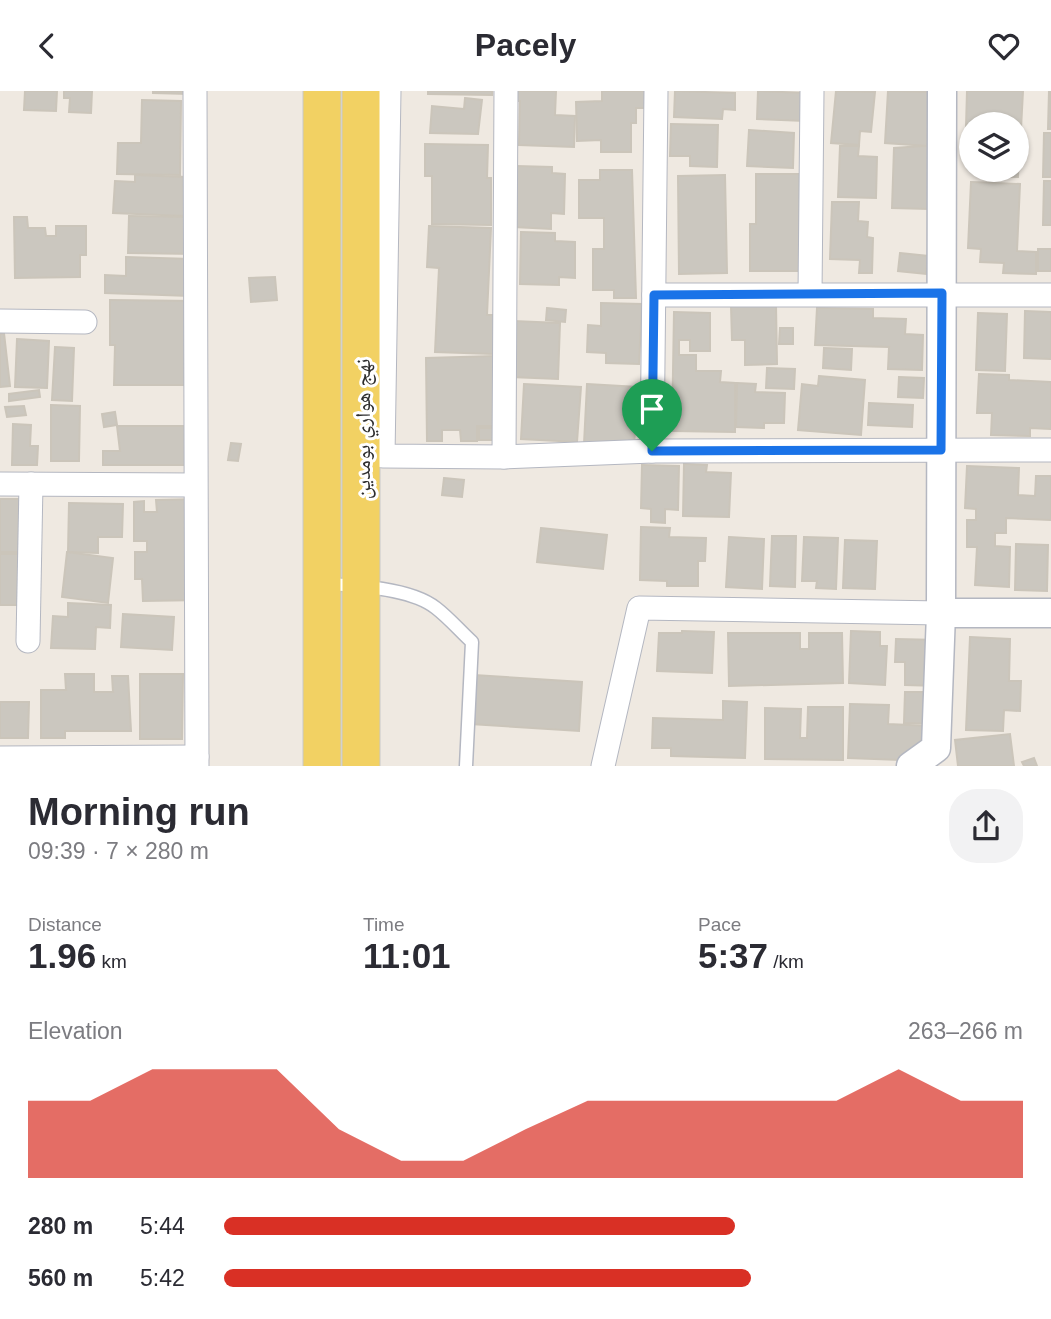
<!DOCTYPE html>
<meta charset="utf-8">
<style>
:root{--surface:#fff;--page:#f2f2f3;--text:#2b2b33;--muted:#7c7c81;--accent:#d93025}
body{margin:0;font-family:Helvetica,"Noto Naskh Arabic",sans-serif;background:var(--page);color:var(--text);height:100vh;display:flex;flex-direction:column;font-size:26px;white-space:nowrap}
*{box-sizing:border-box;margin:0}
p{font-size:23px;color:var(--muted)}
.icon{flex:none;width:38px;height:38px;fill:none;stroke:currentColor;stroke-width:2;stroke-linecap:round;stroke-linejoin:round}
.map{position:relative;height:675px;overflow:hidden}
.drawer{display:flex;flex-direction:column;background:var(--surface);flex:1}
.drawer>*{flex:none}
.fabs{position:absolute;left:959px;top:21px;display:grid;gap:14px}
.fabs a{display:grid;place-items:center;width:70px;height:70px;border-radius:50%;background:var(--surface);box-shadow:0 2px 5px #0004;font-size:35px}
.pin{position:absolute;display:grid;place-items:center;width:60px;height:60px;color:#fff;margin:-72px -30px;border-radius:50% 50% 50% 0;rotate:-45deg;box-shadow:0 0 7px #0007}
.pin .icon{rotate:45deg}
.round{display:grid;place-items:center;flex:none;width:74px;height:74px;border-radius:28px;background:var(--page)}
.overview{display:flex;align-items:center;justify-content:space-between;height:119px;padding:0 28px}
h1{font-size:38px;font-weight:700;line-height:52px}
.stats{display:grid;grid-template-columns:repeat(3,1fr);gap:10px;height:119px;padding:7px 28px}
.stats div{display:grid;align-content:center}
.stats b{font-size:35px;font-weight:700}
.stats small{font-size:19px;font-weight:400}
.stats p{font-size:19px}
.chart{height:196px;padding:14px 28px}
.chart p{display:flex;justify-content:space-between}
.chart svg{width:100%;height:126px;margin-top:7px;fill:var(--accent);opacity:.7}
ul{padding:0 28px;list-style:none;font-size:23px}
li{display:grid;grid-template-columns:112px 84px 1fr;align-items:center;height:52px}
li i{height:18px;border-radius:9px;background:var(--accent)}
header{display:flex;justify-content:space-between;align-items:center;height:91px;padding:0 28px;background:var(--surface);font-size:32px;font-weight:700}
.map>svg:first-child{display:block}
</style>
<header><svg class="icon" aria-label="back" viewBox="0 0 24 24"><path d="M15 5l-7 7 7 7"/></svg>Pacely<svg class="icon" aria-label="heart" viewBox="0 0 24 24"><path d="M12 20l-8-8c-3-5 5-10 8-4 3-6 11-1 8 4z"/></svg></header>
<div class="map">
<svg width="1051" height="675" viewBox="0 0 1051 675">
<rect width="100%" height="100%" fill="#efe9e1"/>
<g fill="#cbc7bf" stroke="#cbc5ba" stroke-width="2">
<path d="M25,0H57L56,20L24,19Z"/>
<path d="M64,0H92L91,22L69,21L70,7H64Z"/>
<path d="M153,0H189V3L153,2Z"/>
<path d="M428,0H492V4L428,3Z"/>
<path d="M516,0H556L555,24L575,25L574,56L519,54L520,10H516Z"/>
<path d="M602,0H645V17H636V32H631V61H601V49L577,50L576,11L602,10Z"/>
<path d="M675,0L735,2V19L723,18L722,28L674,26Z"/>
<path d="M758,0L807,2L805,30L757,28Z"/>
<path d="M836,0L875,1L871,41L860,40L859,54L831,52Z"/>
<path d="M888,0L930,1L927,55L885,52Z"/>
<path d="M967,0H1023L1021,38H1017V33H971V36H966Z"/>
<path d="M1049,0H1051V38H1048Z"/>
<path d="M465,7L482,9L478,43L430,42L432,15L464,18Z"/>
<path d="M142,9L181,10L180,84L117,83L118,52H141Z"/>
<path d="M671,33L718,34L717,76L690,75V65H670Z"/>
<path d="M749,39L794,42L793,77L747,75Z"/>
<path d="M1017,42L1020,43L1018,86L979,85V79H1017Z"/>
<path d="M1044,42H1051V86H1043Z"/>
<path d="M425,53L488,54L487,87H491V134L432,133V85H425Z"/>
<path d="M840,55H859L858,65L877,66L876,107L838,106Z"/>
<path d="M923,55L944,56L929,118L892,117L894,57Z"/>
<path d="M516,75L552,76V82L565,83L564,123L551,122V138L514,136Z"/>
<path d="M600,79H632L636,207H614V199H593V158H604V127H579V89H600Z"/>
<path d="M756,83H800L799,180H750V133H756Z"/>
<path d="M135,84L186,86L185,125L113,122L115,90L135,91Z"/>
<path d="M725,84L727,182L679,183L678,85Z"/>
<path d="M1044,90H1051V134H1043Z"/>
<path d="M971,91L1020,93L1017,160L1036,161V183L1003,182L1004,172L980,171L981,158L968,157Z"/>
<path d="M832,111H859L858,130L868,131L867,146L873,147L872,182H859L860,169L830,168Z"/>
<path d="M129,125L197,126L196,163L128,162Z"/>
<path d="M14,126H27L28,137H45L46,145H56V135H86V164H80V186L15,187Z"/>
<path d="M429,135L491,137L487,224H494L493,263L435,261L439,177L427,176Z"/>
<path d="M521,141L555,142V150L575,151V187L559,186V194L520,193Z"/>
<rect x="1038" y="158" width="13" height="22"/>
<path d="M900,162L928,165L926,183L898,180Z"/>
<path d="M126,166L191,168L190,205L105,202V184L126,185Z"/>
<path d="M275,186L277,209L251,211L249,187Z"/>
<path d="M110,209L195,210V294H114L115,254H110Z"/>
<path d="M601,212L642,213L639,273L606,272V262L587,261L588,234L601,235Z"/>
<path d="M776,214L777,273L745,274V249H732L731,215Z"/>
<path d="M547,217L566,219L565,231L546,229Z"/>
<path d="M817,217L873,218V227L906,228L905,243L923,244L922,279L888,278L889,256L815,254Z"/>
<path d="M1025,220L1051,221V268L1024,267Z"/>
<path d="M674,221L710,222V260H690V249H679V264H696V280H721L720,291L735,292V341L672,340Z"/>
<path d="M978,222L1007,223L1005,280L976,279Z"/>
<path d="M513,230L560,232L558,288L511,286Z"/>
<path d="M780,237H793V253H779Z"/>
<path d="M4,242L10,295L0,296V243Z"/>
<path d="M17,248L49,250L47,297L15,296Z"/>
<path d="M55,256L74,257L72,310L52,309Z"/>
<path d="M824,257L852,258L851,279L823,277Z"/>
<path d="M495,265L497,335H477V350H461L460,339H442V350H427L426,267Z"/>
<path d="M767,277L795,278L794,298L766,297Z"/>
<path d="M979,283L1009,284V289L1051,291V338L1030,337V345L991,344L992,322H977Z"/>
<path d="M819,285L865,289L861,344L798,339L802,293L818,295Z"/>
<path d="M899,286L924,287L923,307L898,306Z"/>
<path d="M737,292L756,293L755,301L785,302L784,332H764V337L736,336Z"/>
<path d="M524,293L581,296L577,351L521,348Z"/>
<path d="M587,293L638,296L634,355L584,353Z"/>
<path d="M39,299L40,306L9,310V303Z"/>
<path d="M869,312L913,314L912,336L868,334Z"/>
<path d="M51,314L80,315L79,370H51Z"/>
<path d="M24,315L26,324L7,326L5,316Z"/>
<path d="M115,321L117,334L104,336L102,323Z"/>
<path d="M13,333L31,334L30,355H38L37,374H12Z"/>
<path d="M117,335H188V374H103V360H120Z"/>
<rect x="479" y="337" width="18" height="12"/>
<path d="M231,352L241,353L238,370L228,369Z"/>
<path d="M684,373L707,374L706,381L731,382L729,426L683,425Z"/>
<path d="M642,374L679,375L678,419L665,418V432L651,431V418L641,417Z"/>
<path d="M967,375L1019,377L1018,404L1035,405L1036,385H1051V429L1006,427V442H995V455L1010,456L1009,496L975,494L977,456H967V429H976V418L965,417Z"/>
<path d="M444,387L464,389L462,406L442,404Z"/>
<path d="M0,408H29L28,461H0Z"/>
<path d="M202,408L203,509L143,510L142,488H135V461H147V450H134V411L144,410V421H157L156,409Z"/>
<path d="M69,412L123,413L122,446H98V462L68,461Z"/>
<path d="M641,436L670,437L669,446L706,447L705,470H698V495H667V490L640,489Z"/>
<path d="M541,437L607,444L603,478L537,471Z"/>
<path d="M772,445H796L795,496L770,495Z"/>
<path d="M729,446L764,448L762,498L726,496Z"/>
<path d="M804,446L838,447L836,498L816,497L817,490H802Z"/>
<path d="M845,449L877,450L875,498L843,497Z"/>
<path d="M1016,453L1048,454L1047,500L1015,499Z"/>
<path d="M67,461L113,467L108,512L62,506Z"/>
<path d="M0,463H27L26,514H0Z"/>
<path d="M68,512L111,514L110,537L96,536L95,558L51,557L53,525L68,526Z"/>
<path d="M123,523L174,526L172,559L121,556Z"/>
<path d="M682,540L714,541L712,582L657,580L659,542H682Z"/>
<path d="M851,540L880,541V555H887L885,594L849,592Z"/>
<path d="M728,542H800V558H809V542H842L843,592L729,595Z"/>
<path d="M970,546L1010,548L1009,590H1021L1020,620L1004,619L1003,640L966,639Z"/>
<path d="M896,548L939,549V595L905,594V571H895Z"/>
<path d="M65,583H94V601H113L112,585H128L131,640H65V647H41V599H66Z"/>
<path d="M140,583H183L182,648H140Z"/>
<path d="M474,584L582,591L579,640L471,633Z"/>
<path d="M905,601H939L938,633L904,632Z"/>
<path d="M723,610L747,611L745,667L671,665V657H652L653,627L723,629Z"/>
<path d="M0,611H29L28,647H0Z"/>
<path d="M850,613L889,614L888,633L930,635L928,670L848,667Z"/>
<path d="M808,616H843V669L765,668V617L801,618L800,647H807Z"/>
<path d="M1010,643L1014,675H958L955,649Z"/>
<path d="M1034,667L1037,675H1024L1022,671Z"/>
</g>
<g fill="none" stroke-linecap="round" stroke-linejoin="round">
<defs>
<path id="service" d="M324,493C355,494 411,497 436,517C449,527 460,540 472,551L466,675"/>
<g id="minor">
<path d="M195,0L197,675"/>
<path d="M389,0L383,365L504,366L652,360L1051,359"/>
<path d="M810,203L812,0"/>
<path d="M654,204H1051"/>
<path d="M0,230L85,231"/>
<path d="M652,360L656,0"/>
<path d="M504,366L506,0"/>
<path d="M0,393L195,394"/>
<path d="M28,550L31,393"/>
<path d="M0,667L197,666"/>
<path d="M603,675L639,517L941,522"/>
</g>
<g id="tertiary">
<path d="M941,522H1051"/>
<path d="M911,675L936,657L941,522L942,0"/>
</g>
<g id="primary">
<path d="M361,0V675"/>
<path d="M322,675V0"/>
</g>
</defs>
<use href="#service" stroke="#b4b7c1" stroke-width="15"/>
<use href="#minor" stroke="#b4b7c1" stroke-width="25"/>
<use href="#tertiary" stroke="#b4b7c1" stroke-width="31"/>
<use href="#primary" stroke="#c9c9c9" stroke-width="39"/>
<use href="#service" stroke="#fff" stroke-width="12"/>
<use href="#minor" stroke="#fff" stroke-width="23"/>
<use href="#tertiary" stroke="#fff" stroke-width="28"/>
<use href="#primary" stroke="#f2d163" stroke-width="37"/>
</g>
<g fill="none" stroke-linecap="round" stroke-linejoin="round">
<defs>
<path id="route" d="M942,202L941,359L652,360L654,204Z"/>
</defs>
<use href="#route" stroke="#fff" stroke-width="14"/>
<use href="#route" stroke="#1a73e8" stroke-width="9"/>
</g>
<g text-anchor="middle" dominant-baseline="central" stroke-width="6" stroke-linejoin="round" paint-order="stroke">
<g font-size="21" fill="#2e2e2e" stroke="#fff">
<text transform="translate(362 338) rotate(-90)">نهج هواري بومدين</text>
</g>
</g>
</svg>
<div class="fabs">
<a><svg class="icon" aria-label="layers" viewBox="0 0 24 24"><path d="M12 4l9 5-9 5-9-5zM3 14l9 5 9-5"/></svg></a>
</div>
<div class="pin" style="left:652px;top:360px;background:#1e9e55"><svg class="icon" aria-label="arrive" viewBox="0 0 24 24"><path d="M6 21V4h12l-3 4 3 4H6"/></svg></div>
</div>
<section class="drawer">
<div class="overview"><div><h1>Morning run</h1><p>09:39 · 7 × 280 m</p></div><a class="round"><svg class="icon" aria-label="share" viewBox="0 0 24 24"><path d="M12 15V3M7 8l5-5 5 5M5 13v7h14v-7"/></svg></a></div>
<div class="stats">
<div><p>Distance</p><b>1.96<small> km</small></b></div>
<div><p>Time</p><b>11:01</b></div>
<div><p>Pace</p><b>5:37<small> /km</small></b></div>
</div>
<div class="chart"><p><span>Elevation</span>263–266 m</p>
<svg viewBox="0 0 160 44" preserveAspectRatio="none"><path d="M0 44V17L10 17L20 6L30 6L40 6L50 27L60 38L70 38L80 27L90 17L100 17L110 17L120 17L130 17L140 6L150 17L160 17V44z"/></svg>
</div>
<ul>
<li><b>280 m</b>5:44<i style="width:64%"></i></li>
<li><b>560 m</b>5:42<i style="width:66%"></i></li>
</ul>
</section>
